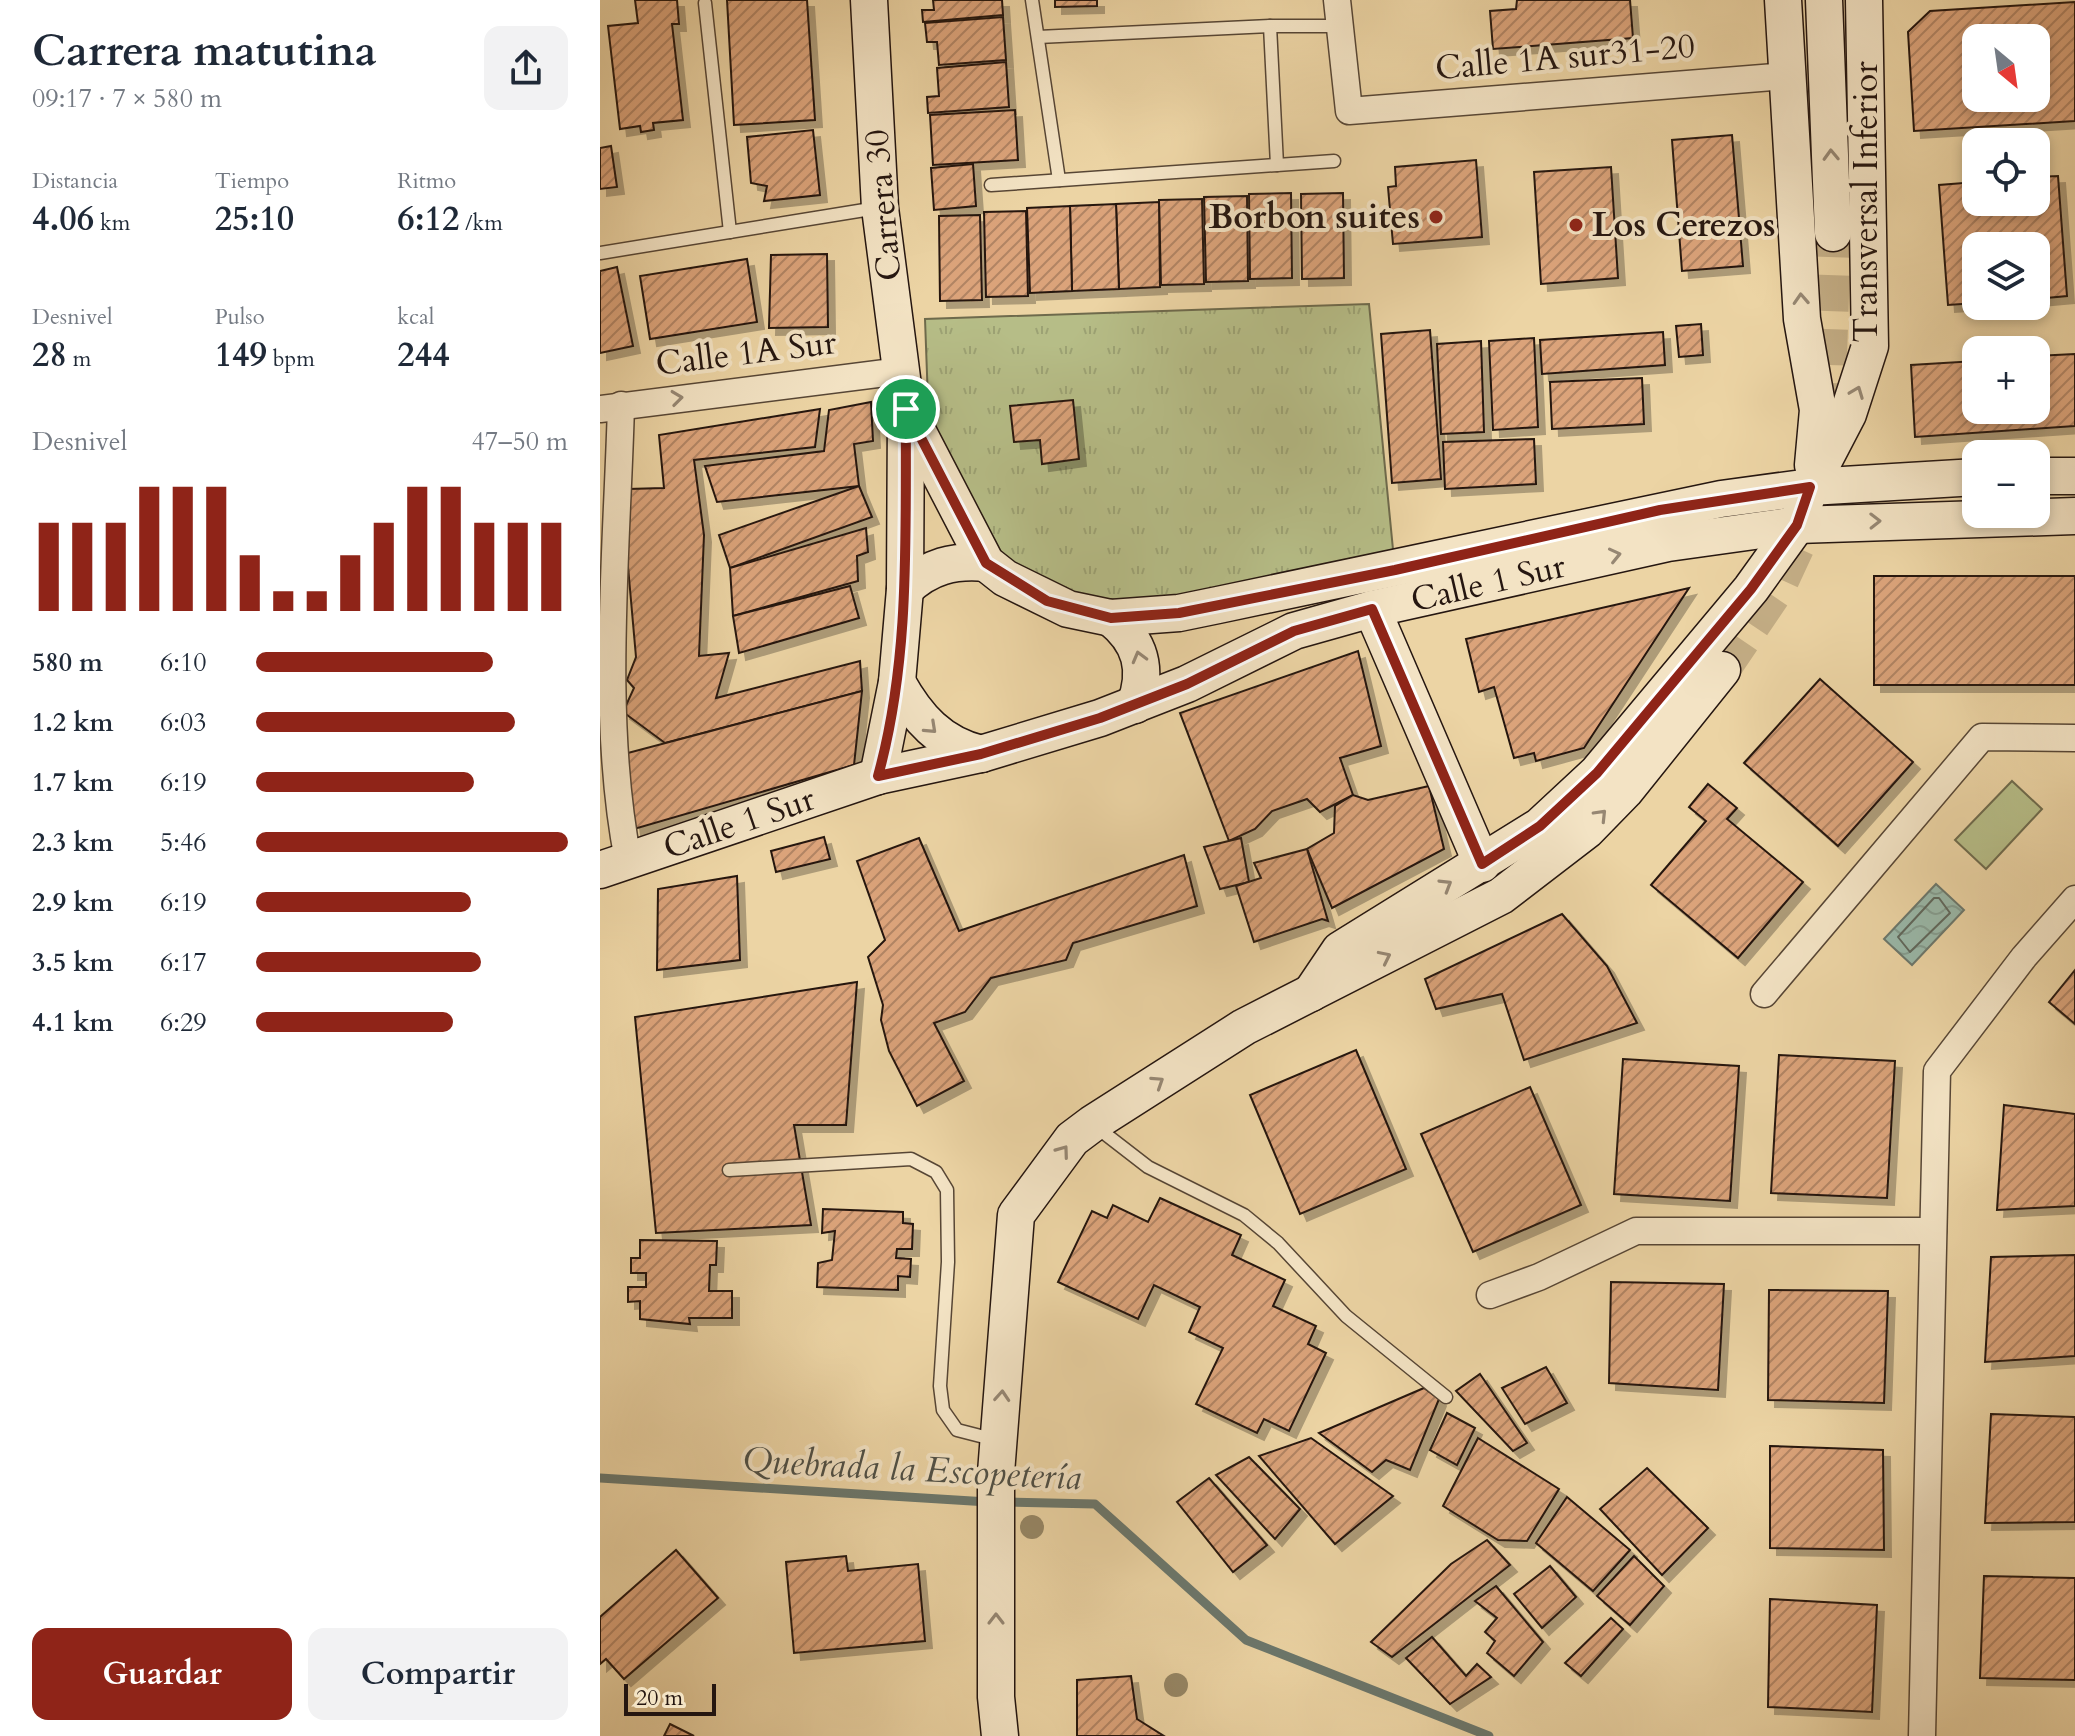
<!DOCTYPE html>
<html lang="es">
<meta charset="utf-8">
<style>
:root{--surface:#fff;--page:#f2f2f3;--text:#1f2937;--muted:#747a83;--accent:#8f2418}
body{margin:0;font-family:Cardo,serif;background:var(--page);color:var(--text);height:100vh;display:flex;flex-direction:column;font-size:30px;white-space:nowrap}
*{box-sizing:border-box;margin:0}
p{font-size:26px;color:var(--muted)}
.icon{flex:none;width:44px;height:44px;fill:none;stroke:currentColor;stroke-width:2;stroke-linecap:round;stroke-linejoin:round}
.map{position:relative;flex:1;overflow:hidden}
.panel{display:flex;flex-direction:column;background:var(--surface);width:600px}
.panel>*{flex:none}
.needle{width:52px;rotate:151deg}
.fabs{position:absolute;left:1362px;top:24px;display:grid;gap:16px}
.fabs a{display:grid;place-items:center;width:88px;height:88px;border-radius:16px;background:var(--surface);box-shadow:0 4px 12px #0003;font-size:40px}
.scale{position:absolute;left:24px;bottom:20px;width:92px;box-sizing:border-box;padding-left:8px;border:4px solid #251610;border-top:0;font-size:22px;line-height:28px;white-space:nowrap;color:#251610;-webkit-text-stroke:6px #f3e3c4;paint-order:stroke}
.pin{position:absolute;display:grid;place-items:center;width:68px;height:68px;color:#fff;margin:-34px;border:4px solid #fff;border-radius:50%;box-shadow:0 2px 8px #0007}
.round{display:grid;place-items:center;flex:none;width:84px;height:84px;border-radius:16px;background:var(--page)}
.headline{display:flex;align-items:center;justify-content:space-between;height:136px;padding:0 32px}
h1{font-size:44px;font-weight:600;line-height:60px}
.figures{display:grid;grid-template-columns:repeat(3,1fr);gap:12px;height:136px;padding:8px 32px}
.figures div{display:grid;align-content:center}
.figures b{font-size:34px;font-weight:600}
.figures small{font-size:22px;font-weight:400}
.figures p{font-size:22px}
.chart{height:224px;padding:16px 32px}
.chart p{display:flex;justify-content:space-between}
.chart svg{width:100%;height:144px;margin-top:8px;stroke:var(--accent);stroke-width:6}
.primary-button{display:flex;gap:16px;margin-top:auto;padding:16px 32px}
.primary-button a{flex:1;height:92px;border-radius:16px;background:var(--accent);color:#fff;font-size:32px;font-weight:600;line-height:92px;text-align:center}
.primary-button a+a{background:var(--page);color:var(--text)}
ul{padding:0 32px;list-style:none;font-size:26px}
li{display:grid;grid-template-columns:128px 96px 1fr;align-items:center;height:60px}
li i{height:20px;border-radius:10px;background:var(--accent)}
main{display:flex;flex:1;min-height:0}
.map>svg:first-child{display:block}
</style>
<main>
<section class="panel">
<div class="headline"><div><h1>Carrera matutina</h1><p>09:17 · 7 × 580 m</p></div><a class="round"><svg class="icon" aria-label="share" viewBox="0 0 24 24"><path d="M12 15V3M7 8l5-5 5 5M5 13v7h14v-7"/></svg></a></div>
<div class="figures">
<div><p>Distancia</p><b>4.06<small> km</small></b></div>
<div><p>Tiempo</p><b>25:10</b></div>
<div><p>Ritmo</p><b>6:12<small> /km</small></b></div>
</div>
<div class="figures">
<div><p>Desnivel</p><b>28<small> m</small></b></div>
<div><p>Pulso</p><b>149<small> bpm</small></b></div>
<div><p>kcal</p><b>244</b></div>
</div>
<div class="chart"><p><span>Desnivel</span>47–50 m</p>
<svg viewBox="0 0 160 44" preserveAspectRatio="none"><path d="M5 44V17M15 44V17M25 44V17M35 44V6M45 44V6M55 44V6M65 44V27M75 44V38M85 44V38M95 44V27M105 44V17M115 44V6M125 44V6M135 44V17M145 44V17M155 44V17"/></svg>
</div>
<ul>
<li><b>580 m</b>6:10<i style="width:76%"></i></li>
<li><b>1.2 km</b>6:03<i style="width:83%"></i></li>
<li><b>1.7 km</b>6:19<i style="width:70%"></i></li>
<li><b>2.3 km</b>5:46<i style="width:100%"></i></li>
<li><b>2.9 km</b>6:19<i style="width:69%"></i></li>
<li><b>3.5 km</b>6:17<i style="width:72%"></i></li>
<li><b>4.1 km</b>6:29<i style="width:63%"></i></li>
</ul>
<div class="primary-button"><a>Guardar</a><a>Compartir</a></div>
</section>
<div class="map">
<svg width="1475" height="1736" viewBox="0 0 1475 1736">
<defs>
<pattern id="grass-tufts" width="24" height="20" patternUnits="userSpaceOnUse" patternTransform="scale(2)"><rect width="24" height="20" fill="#b6bd87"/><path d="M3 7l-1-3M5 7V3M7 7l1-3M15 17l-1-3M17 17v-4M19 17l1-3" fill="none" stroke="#9ca274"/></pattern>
<pattern id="water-waves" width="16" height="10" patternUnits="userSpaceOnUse" patternTransform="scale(2)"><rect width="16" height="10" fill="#99b8a9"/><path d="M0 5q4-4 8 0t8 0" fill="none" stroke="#849d90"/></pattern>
<pattern id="building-hatch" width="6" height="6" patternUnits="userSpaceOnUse" patternTransform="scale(2)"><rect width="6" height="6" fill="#dba37a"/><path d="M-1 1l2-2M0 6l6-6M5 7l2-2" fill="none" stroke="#b18463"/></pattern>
<filter id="shadow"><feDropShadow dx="7" dy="7" stdDeviation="0" flood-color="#0004"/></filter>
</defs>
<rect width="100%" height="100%" fill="#ecd4a4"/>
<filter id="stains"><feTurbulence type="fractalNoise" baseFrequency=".0025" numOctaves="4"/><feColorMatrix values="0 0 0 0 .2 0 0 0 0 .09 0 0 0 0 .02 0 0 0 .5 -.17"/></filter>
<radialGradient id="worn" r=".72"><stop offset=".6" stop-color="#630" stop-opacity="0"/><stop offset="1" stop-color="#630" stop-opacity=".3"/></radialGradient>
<path fill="url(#grass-tufts)" stroke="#6e6a4c" stroke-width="2" d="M769,304L795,570L544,617L386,563L330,456L325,319Z"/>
<path fill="#b6bd87" stroke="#6e6a4c" stroke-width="2" d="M1412,781L1442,809L1386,869L1355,840Z"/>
<path fill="url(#water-waves)" stroke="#6b776c" stroke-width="2" d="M1336,884L1364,910L1312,965L1284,939Z"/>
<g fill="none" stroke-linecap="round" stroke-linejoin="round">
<path stroke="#5f675c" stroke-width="2" d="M1334,898H1339L1350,913L1310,952L1298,937Z"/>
<g stroke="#6b776c" stroke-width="9">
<path d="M0,1478L388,1502"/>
<path d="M403,1502L495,1504L646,1640L889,1736"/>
</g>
</g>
<g fill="url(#building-hatch)" stroke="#251610" stroke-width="2" fill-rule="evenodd" filter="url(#shadow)">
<path d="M35,0H77L79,24H72L83,120L53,123L54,130L41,132L40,126L20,129L8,26L38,23Z"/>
<path d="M127,0H207L215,120L134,125Z"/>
<path d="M333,0H402L403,15L323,22L322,10H334Z"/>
<path d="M455,0H497V6L455,7Z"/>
<path d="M917,0H1030L1033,38L893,49L890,11L916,9Z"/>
<path d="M1475,2V121L1314,131L1308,32L1330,11ZM1376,38H1436V98H1376Z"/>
<path d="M403,17L406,60L339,65L337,42H327L325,23Z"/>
<path d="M406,62L409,107L328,113L327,97L339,96L337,68Z"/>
<path d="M415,110L418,160L333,165L330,115Z"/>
<path d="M213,130L220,195L164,201L167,186L151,183L147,137Z"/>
<path d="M1132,135L1143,266L1082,271L1072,140Z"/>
<path d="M11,146L17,187L0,189V148Z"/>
<path d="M876,160L882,237L793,244L788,187L796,186L795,167Z"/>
<path d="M373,164L376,206L334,210L331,168Z"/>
<path d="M1011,167L1018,278L941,284L934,172Z"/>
<path d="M1458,176L1467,296L1436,299V246H1376V303L1348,305L1339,185L1376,182V202H1436V177Z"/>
<path d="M691,193L692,278L650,279L649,194Z"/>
<path d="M743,193L744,278L702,279L701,194Z"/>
<path d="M647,196L648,281L606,282L604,197Z"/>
<path d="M602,199L604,284L561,285L559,200Z"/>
<path d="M559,202L560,287L519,289L516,204Z"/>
<path d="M516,204L519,289L472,291L470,206Z"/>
<path d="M470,206L472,291L430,293L427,208Z"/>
<path d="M426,211L428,296L386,297L384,212Z"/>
<path d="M380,215L382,300L340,301L339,216Z"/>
<path d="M227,254L228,327L169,328L171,255Z"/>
<path d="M147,259L157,322L50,339L40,276Z"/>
<path d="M17,267L33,346L0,353V271Z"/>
<path d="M1101,324L1103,355L1079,357L1076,326Z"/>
<path d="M830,330L841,479L792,483L781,334Z"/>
<path d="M1063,332L1065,365L942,374L940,340Z"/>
<path d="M934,338L938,427L893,430L889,341Z"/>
<path d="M881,341L884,432L841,434L837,344Z"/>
<path d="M1475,354V426L1315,437L1311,365L1376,361V410H1436V356Z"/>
<path d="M1042,378L1044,424L952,429L950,382Z"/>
<path d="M473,400L479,459L442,464L440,440L414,442L410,406Z"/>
<path d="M271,402L273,441L254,444L259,486L117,502L105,466L224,451L229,410Z"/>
<path d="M220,409L215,447L94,460L104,535L99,656L129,653L116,698L260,661L262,691L65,743L23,712L34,688L27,680L36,657L26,544L28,489L64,488L59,435Z"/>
<path d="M934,439L936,484L845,489L843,442Z"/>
<path d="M259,486L272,517L130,568L119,535Z"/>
<path d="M266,528L268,552L257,556L258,581L133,616L130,568Z"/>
<rect x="1274" y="576" width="201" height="109"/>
<path d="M250,586L259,618L139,653L133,616Z"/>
<path d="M1089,588L984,748L936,761L934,753L914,758L894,687L879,692L866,639Z"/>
<path d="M758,651L781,746L740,758L753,795L720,812L707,799L672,811L655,829L629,841L580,713Z"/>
<path d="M1220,679L1313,762L1238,846L1144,763Z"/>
<path d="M262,691L254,765L34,829L24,754Z"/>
<path d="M1108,784L1137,808L1127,819L1203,882L1138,958L1051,885L1106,821L1089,807Z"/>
<path d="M829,786L844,849L732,908L707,849L734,833L735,806L753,795L768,800Z"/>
<path d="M224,837L230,859L176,872L171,851Z"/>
<path d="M319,838L359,931L584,855L597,906L473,943L466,960L391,978L365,1012L334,1023L364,1081L317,1106L289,1051L281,1020L283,1005L268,957L285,940L257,861Z"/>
<path d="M641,838L649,882L620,889L604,847Z"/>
<path d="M707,849L728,921L722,919L654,942L636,886L661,878L654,863Z"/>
<path d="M137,876L140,960L57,970L58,889Z"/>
<path d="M962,914L1007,966L1037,1023L924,1060L902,994L836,1009L825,979Z"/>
<path d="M1475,970V1024L1449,1002Z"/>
<path d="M257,982L246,1125H194L211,1225L56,1233L35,1017Z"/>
<path d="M756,1050L806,1169L700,1214L650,1095Z"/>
<path d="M1179,1055L1295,1061L1287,1198L1171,1193Z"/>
<path d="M1023,1059L1139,1066L1130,1201L1014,1194Z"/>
<path d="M930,1087L981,1205L873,1252L821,1134Z"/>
<path d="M1404,1105L1475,1114V1206L1397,1210Z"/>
<path d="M560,1198L641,1235L632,1255L685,1280L673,1306L716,1326L708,1344L726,1353L689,1431L664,1419L657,1433L596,1404L623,1348L589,1332L600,1307L554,1285L538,1319L458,1282L492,1211L507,1218L513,1205L548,1222Z"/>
<path d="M223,1209L303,1212V1223L313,1224L312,1249H297L296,1258L311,1259L310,1277L298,1276V1290L217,1287L218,1263L232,1260L235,1231L222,1233Z"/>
<path d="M40,1240L117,1241L116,1265H110L109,1291H132V1318H89L90,1324L40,1319V1301L28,1302V1287H46V1273H31V1258H40Z"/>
<path d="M1475,1255V1356L1385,1362L1391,1257Z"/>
<path d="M1011,1282L1124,1284L1118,1390L1009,1383Z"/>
<path d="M1169,1290L1288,1291L1284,1403L1168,1400Z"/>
<path d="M946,1367L967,1403L925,1424L902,1388Z"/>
<path d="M880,1374L927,1443L913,1451L856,1391Z"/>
<path d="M824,1388L839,1399L810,1470L786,1460L772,1472L719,1433Z"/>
<path d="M847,1413L875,1428L857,1465L830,1450Z"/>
<path d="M1391,1414L1475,1417V1522L1385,1523Z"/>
<path d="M711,1438L793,1496L735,1544L659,1456Z"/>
<path d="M878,1438L959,1489L927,1541L898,1540L843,1506Z"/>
<path d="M1170,1446L1283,1450L1284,1550L1170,1548Z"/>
<path d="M649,1457L700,1509L675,1539L616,1475Z"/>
<path d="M1047,1468L1108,1528L1062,1575L1000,1509Z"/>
<path d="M609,1478L667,1545L633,1572L577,1502Z"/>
<path d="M967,1497L1030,1550L993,1591L936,1543Z"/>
<path d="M887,1540L910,1565L792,1657L771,1642L851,1564Z"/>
<path d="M76,1550L118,1598L24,1679L6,1659L0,1664V1617Z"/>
<path d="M246,1556L248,1571L318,1564L325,1641L194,1653L186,1562Z"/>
<path d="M1034,1556L1064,1586L1030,1625L997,1596Z"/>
<path d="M950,1566L976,1597L942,1628L914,1594Z"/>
<path d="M1384,1576L1475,1578V1680L1380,1678Z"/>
<path d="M896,1586L943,1642L914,1676L887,1653L895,1641L885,1632L897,1618L875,1601Z"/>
<path d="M1170,1599L1277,1605L1272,1712L1168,1707Z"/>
<path d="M1011,1618L1023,1629L981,1676L965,1663Z"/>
<path d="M832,1637L866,1676L877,1664L891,1677L850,1704L806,1658Z"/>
<path d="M531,1676L537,1719L564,1736H477V1680Z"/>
<path d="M70,1724L94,1736H64Z"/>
</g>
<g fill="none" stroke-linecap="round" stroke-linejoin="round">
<g stroke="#c4ae86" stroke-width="36" stroke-dasharray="36 18" stroke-linecap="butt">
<path d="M1227,419L1233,233"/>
<path d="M1122,670L1178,587L1207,524"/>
</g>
<defs>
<g id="lane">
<path d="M432,0L459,180"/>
<path d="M105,3L130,232"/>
<path d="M670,26L677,165"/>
<path d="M438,37L670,26H740"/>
<path d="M391,185L734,161"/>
<path d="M0,253L277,208"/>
<path d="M495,1126L548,1167L644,1215L678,1243L746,1316L846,1397"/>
<path d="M129,1170L311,1159L336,1172L347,1190L348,1262L340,1386L343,1410L357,1430L396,1440"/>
</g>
<g id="street">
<path d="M737,0L749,111L1187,76"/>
<path d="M21,405C17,552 0,716 28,860"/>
<path d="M0,409L301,371"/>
<path d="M1164,994L1382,737L1475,738"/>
<path d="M890,1295L939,1277L1036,1231H1333"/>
<path d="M1322,1736L1337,1071L1424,957L1475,899"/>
</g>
<g id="secondary">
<path d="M269,0L280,208L306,409L305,589L297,682L278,776"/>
<path d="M1183,0L1202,319L1218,410L1213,465"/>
<path d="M1224,0L1233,233"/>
<path d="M306,409L386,563L405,578L468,609L511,618L579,613L618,605L1121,499L1210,487L1376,477"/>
<path d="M1436,476H1475"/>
<path d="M305,589C329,566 354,560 386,563"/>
<path d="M772,609L882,864"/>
<path d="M511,618C541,642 548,670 535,705"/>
<path d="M297,682C317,718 340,744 381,754"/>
<path d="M0,870L278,776L381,754L500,718L587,684L694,631L772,609L1068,543L1197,525L1475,516"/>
<path d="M711,993L740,950L940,826L997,773L1151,589L1197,525L1210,487L1248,414L1270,346L1264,0"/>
<path d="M400,1736L396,1697V1473L416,1215L472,1139L492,1124L644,1027L901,896L987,830L1025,791L1122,670"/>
</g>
</defs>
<use href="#lane" stroke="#574635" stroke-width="15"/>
<use href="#street" stroke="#574635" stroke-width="29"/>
<use href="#secondary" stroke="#251610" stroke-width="39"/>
<use href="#lane" stroke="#f3e3c4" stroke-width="12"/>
<use href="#street" stroke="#f3e3c4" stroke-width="26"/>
<use href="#secondary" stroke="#f3e3c4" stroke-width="36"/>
</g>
<g fill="#968766">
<circle cx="432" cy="1527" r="12"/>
<circle cx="576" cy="1685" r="12"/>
</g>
<defs><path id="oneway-chevron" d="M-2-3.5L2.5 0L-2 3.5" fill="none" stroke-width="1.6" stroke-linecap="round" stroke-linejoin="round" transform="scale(2)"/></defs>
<g stroke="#968773">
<use href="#oneway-chevron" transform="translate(1231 155) rotate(-92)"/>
<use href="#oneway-chevron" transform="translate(1201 299) rotate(-93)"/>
<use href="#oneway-chevron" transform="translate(1257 392) rotate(-69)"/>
<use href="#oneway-chevron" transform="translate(77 398) rotate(-7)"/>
<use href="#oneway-chevron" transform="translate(1275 521) rotate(-1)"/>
<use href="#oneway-chevron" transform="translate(1015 555) rotate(-13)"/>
<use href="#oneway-chevron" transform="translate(539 657) rotate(-105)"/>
<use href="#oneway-chevron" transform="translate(331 728) rotate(43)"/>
<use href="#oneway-chevron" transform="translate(1001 815) rotate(-46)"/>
<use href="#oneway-chevron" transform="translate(846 885) rotate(-31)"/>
<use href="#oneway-chevron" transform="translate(785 957) rotate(-26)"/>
<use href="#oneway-chevron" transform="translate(558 1082) rotate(-33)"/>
<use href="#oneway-chevron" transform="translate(463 1151) rotate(-54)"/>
<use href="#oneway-chevron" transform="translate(402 1396) rotate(-86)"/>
<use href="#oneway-chevron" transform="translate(396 1619) rotate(-90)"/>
</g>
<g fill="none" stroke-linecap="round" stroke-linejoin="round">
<defs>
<path id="route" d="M306,409L386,563L447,601L511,618L579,613L795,570L1060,510L1210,487L1197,525L1151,589L997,773L940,826L882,864L772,609L694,631L587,684L500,718L381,754L278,776C311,657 305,532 306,409Z"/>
</defs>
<use href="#route" stroke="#fff" stroke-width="16"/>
<use href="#route" stroke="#8f2418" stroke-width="10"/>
</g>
<g fill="#8f2418" stroke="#f3e3c4" stroke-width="3">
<circle cx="836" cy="217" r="8"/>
<circle cx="976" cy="225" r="8"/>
</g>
<g text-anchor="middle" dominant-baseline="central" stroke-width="8" stroke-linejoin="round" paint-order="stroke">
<g font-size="34" fill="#251610" stroke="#f3e3c4">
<text transform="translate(965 57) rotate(-5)">Calle 1A sur31-20</text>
<text transform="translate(1266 202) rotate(-90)">Transversal Inferior</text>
<text transform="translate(283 205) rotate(-95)">Carrera 30</text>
<text transform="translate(146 353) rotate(-7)">Calle 1A Sur</text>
<text transform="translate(888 583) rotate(-13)">Calle 1 Sur</text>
<text transform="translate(139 823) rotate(-19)">Calle 1 Sur</text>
</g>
<g font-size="34" font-weight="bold" fill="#251610" stroke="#f3e3c4" text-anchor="end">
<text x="820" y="217">Borbon suites</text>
<text x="992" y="225" text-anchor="start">Los Cerezos</text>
</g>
<g font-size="36" font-style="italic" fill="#4e4f46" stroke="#f3e3c4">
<text transform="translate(312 1469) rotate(3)">Quebrada la Escopetería</text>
</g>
</g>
<rect width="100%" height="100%" filter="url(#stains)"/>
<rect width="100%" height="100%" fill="url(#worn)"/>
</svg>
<div class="fabs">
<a><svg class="needle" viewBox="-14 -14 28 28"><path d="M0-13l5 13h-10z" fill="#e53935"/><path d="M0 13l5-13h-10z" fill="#747a83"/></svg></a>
<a><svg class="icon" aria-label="locate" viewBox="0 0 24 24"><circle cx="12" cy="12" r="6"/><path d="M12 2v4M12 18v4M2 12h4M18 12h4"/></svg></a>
<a><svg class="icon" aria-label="layers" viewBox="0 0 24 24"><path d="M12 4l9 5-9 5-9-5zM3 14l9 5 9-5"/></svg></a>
<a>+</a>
<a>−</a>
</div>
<div class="scale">20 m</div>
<div class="pin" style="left:306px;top:409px;background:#1e9e55"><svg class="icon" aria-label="arrive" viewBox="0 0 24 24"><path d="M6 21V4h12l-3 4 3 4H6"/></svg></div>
</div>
</main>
